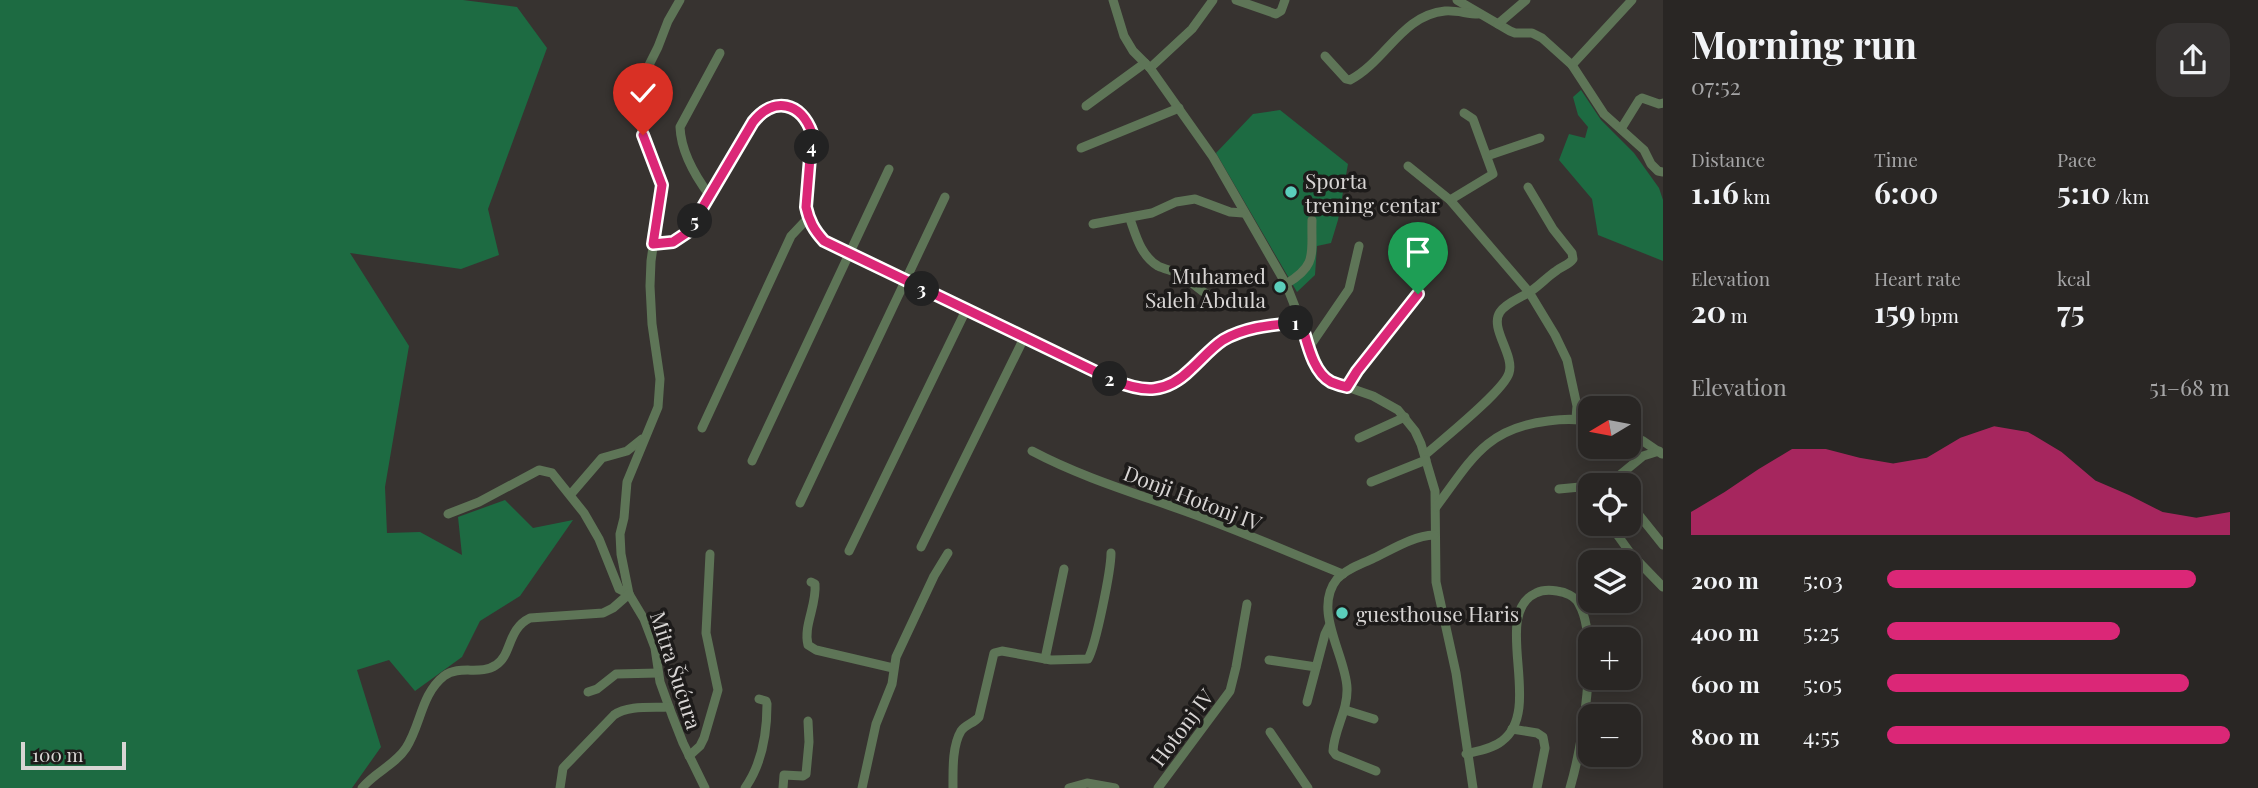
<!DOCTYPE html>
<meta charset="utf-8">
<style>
:root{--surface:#292624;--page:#353231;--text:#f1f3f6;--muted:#a5a5a6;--line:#454341;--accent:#db2777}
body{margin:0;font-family:"Playfair Display",serif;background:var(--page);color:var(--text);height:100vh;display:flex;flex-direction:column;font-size:26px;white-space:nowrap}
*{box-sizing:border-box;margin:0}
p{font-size:23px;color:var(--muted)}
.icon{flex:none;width:38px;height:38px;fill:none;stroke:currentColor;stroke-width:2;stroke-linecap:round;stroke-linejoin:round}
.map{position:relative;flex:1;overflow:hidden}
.sheet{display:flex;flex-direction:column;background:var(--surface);width:595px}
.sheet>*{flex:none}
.needle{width:46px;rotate:260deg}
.fabs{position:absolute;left:1578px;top:396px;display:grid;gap:14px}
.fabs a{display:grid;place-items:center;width:63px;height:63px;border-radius:14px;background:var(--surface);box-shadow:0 4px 18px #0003,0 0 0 2px var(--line);font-size:35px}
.scale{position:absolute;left:21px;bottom:18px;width:105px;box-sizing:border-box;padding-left:7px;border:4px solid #d8d5d4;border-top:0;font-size:19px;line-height:24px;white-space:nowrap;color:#d8d5d4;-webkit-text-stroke:5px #1d1b1a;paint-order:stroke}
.pin{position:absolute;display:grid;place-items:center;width:60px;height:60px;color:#fff;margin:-72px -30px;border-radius:50% 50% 50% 0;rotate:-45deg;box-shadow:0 0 7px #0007}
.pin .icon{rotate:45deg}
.km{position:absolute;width:35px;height:35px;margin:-18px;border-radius:50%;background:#222;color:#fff;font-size:19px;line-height:35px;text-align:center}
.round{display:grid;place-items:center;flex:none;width:74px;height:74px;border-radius:21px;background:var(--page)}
.head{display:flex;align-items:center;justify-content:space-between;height:119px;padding:0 28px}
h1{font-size:38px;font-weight:700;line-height:52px}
.metrics{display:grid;grid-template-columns:repeat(3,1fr);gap:10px;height:119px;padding:7px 28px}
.metrics div{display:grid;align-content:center}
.metrics b{font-size:30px;font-weight:700}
.metrics small{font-size:19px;font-weight:400}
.metrics p{font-size:19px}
.chart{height:196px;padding:14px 28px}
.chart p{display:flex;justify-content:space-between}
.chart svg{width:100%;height:126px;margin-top:7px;fill:var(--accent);opacity:.7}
ul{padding:0 28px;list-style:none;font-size:23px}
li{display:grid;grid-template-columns:112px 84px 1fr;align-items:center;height:52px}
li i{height:18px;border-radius:9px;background:var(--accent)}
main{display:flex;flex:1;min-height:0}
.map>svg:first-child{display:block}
</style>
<main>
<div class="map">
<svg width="1663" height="788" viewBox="0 0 1663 788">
<rect width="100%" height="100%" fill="#373330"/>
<g fill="#1d6b42">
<path d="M0,0H463L517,7L547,48L488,209L499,255L461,269L350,253L409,346L385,487L387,533L420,532L462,555L458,517L505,500L533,528L573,520L520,596L480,621L462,657L415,691L389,660L357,670L381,747L352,788H0Z"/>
<path d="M1581,90L1601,120L1634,153L1659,188L1663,200V261L1598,235L1592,199L1559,160L1569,134L1585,138L1588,127L1578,115L1573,97Z"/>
<path d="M1280,110L1348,164L1338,220L1331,243L1317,246L1315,275L1297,292L1216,153L1253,114Z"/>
</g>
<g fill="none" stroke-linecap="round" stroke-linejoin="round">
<g stroke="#5e7557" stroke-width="9">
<path d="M1113,0L1124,36L1133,51L1150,68L1213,157L1286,284L1322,375L1330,381L1373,396L1398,410L1415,431L1421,444L1435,491L1436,582L1456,673L1473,788"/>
<path d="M1236,0L1276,14L1281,11L1285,0"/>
<path d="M1457,0L1510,31L1515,33H1532L1542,38L1572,65L1604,114L1644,150L1651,164L1658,171L1663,172"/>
<path d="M1498,24L1526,0"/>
<path d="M1325,56L1346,79L1350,80C1386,61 1402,15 1445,11C1457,10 1467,14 1478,14"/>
<path d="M1572,65L1632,0"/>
<path d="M1150,68L1192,29L1213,0"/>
<path d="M1086,106L1145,63"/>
<path d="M1621,129L1639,100L1642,98L1659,104L1663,103"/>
<path d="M1081,148L1179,108"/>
<path d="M1487,156L1540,138"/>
<path d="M1408,166L1450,200L1529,292L1555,335L1567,360L1577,406L1576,418"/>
<path d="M710,196C695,176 681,152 680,127L720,53"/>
<path d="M1450,200L1493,174L1473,119L1464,113"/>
<path d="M1130,219C1136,236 1141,256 1158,266C1166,270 1177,271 1184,277C1198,287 1204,295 1221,302"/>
<path d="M1093,224L1152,213L1176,202L1195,199L1230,212L1243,213"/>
<path d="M653,244L673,242L688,232L753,122C761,112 772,104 785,106C831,114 802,178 806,208C808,222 815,231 824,241L1113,380C1180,408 1177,369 1223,340C1247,326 1274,325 1301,322"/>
<path d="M1286,284C1318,265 1311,254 1312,220"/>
<path d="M1310,346L1349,289L1359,246"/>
<path d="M1347,387L1357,371L1418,294"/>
<path d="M702,428L791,236L808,218"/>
<path d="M1629,435L1643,441L1662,454"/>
<path d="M1359,438L1405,417"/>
<path d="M1032,451C1083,478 1138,494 1193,514C1243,532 1293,554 1343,574"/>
<path d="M1425,455C1442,440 1504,391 1509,373C1515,355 1489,328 1500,312C1507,302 1521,298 1531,291C1540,285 1547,277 1556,271C1562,266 1569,265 1573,259L1572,253L1553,229L1528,187"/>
<path d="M752,461L889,169"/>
<path d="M1371,482L1426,460"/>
<path d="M1600,485L1615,479L1643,456L1659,451"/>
<path d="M1559,489L1591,486"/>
<path d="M571,494L602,458L627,451L642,439"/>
<path d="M800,503L945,197"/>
<path d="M1436,507C1470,462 1485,428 1548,421C1563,419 1576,418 1591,422"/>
<path d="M448,514L479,502L539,470L552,473L584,513L599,539L619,589L629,594L644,619L655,648L660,682L672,715L683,743L705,788"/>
<path d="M1639,515L1663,545"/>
<path d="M1611,526L1631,554L1663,587"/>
<path d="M921,547L1024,338"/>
<path d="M849,551L966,310"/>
<path d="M811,582L815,584C817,605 803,626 808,645L816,650L893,668"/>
<path d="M629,594L621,554L620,534L624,518L627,482L658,407L660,379L652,324L650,286L651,261L662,185L643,135L640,121V108L643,83L649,65L658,47L668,21L680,0"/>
<path d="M1045,659L1064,569"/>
<path d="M1269,660L1316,667"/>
<path d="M588,692L597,689L616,674L658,673"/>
<path d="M1307,702L1325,634L1329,626"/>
<path d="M1345,710L1374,719"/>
<path d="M1512,729L1537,733L1543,737L1545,748L1537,788"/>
<path d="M1270,732L1308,788"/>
<path d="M1466,754C1478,751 1492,749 1502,741C1545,709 1490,614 1536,593C1542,590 1551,590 1557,591C1565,592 1575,596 1579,604C1600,641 1582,747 1570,788"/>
<path d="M689,756L700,746L704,738L718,690L706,633L710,554"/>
<path d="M1376,771L1336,755L1333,751C1334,729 1348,711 1347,688C1346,656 1312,610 1337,579C1346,569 1362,564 1374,558C1393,549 1413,536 1434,535"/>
<path d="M362,788C375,772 395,765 406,748C421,725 421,694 444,676C460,664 480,676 496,665C512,655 507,629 530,618L603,613L613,608L629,594"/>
<path d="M560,788L563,768L614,715C628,705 652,708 669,707"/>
<path d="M745,788C762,764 767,733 767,704L766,701L759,699"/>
<path d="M783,788L784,775L803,776L806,774L809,742L808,721"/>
<path d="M862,788L876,724L892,684L896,657L934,576L948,553"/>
<path d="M953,788C953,771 952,746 961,731C965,725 974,723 979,717L994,653L1002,651L1051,660L1088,659C1096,645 1111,570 1111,553"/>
<path d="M1069,788L1087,783L1115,788"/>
<path d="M1158,788L1230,691L1236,667L1247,604"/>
</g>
</g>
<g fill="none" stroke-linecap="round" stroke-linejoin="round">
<defs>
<path id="route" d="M643,135L662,185L653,244L673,242L688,232L753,122C774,96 801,102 812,133L806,207C809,221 814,230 824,241L1113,380C1144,393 1166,394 1191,369C1202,359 1211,348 1223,340C1247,326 1274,325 1301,322C1307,340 1312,372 1331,382C1336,384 1342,386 1347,387L1357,371L1418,294"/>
</defs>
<use href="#route" stroke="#fff" stroke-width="14"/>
<use href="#route" stroke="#db2777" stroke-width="9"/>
</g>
<g fill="#5bcebb" stroke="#1d1b1a" stroke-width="2.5">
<circle cx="1291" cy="192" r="7"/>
<circle cx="1280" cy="287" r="7"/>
<circle cx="1342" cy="613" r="7"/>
</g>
<g text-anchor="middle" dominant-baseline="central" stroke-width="7" stroke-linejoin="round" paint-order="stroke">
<g font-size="21" fill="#d8d5d4" stroke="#1d1b1a" text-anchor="start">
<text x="1305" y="180">Sporta<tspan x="1305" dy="24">trening centar</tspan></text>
<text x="1266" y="275" text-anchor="end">Muhamed<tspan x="1266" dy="24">Saleh Abdula</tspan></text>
<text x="1356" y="613">guesthouse Haris</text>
</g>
<g font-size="21" fill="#d8d5d4" stroke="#1d1b1a">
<text transform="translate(1193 497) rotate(21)">Donji Hotonj IV</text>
<text transform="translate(677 670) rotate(72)">Mitra Šućura</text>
<text transform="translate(1181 727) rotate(-53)">Hotonj IV</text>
</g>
</g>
</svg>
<div class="fabs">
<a><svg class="needle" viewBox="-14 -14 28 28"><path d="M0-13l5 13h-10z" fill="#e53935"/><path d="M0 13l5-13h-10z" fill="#a5a5a6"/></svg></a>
<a><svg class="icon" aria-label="locate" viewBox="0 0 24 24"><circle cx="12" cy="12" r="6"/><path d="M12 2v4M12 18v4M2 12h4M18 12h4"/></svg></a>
<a><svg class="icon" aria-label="layers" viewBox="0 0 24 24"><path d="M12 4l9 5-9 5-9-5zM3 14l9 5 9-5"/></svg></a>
<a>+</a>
<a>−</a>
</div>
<div class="scale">100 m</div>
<div class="pin" style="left:1418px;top:294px;background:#1e9e55"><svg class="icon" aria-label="arrive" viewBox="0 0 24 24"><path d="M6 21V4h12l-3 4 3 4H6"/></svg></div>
<div class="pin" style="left:643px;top:135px;background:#d93025"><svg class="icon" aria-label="check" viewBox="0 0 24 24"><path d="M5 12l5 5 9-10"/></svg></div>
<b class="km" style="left:1296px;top:323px">1</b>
<b class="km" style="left:1110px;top:379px">2</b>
<b class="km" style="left:922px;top:289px">3</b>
<b class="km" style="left:812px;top:147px">4</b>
<b class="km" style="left:695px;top:221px">5</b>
</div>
<section class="sheet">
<div class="head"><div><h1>Morning run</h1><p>07:52</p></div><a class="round"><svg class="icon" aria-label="share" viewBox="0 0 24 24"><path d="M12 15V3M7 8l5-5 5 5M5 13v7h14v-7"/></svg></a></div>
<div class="metrics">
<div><p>Distance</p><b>1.16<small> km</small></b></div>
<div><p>Time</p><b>6:00</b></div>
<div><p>Pace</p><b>5:10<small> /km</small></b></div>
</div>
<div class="metrics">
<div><p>Elevation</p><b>20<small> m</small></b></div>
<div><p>Heart rate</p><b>159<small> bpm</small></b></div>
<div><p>kcal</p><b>75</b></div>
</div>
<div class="chart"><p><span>Elevation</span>51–68 m</p>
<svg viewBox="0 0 160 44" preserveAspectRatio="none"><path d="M0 44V36L10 29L20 21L30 14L40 14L50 17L60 19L70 17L80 10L90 6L100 8L110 15L120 25L130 30L140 36L150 38L160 36V44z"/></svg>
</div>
<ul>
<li><b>200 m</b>5:03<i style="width:90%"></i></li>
<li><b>400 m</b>5:25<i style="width:68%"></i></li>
<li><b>600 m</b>5:05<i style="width:88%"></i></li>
<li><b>800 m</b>4:55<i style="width:100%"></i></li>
</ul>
</section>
</main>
